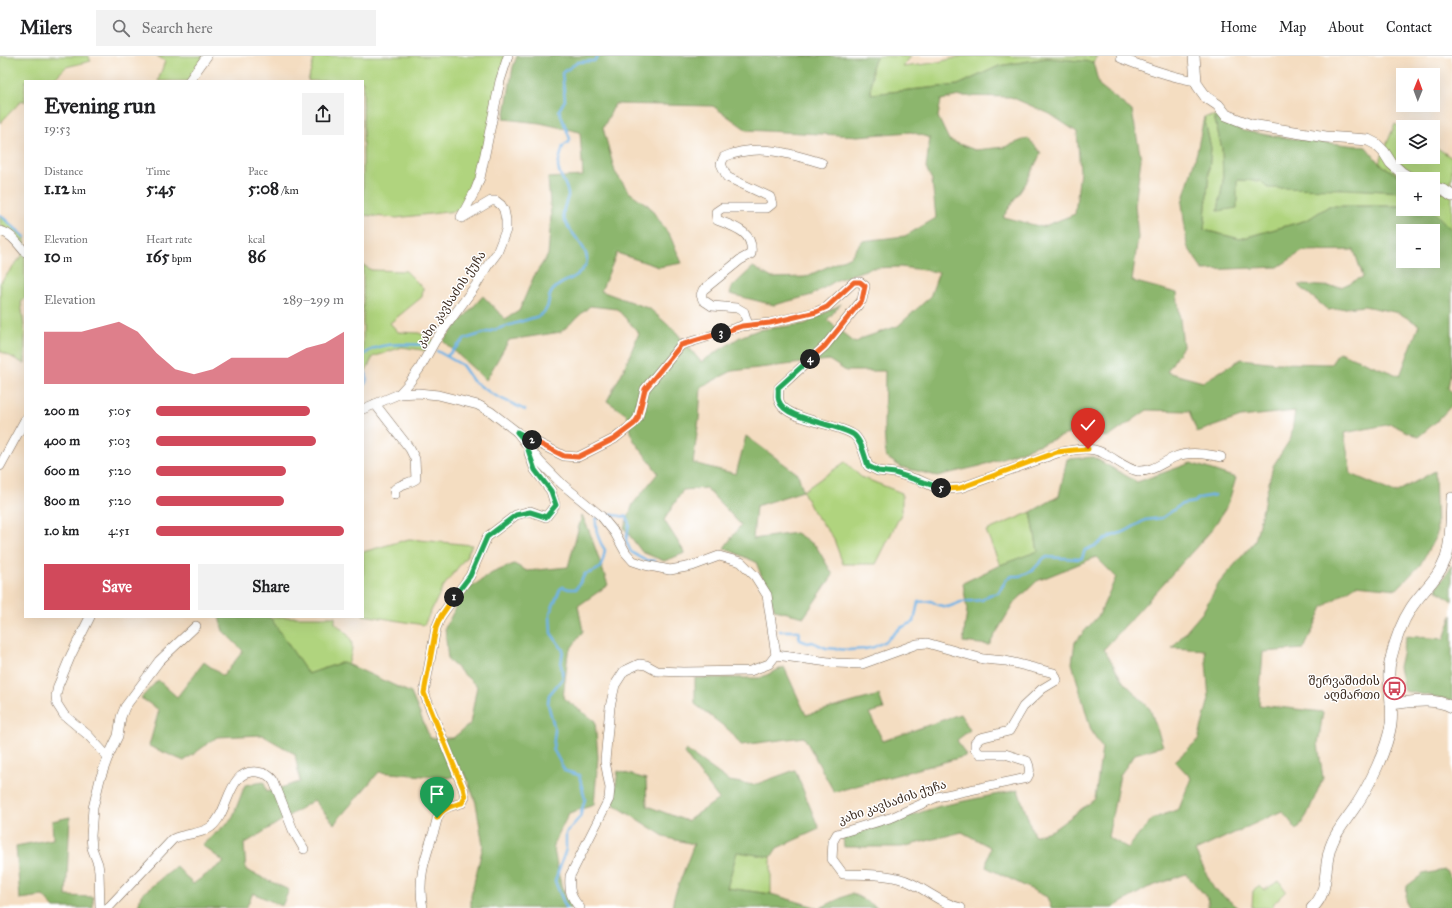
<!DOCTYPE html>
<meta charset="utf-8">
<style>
:root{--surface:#fff;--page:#f2f2f2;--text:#202124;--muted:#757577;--line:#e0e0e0;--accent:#d1495b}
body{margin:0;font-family:"IM FELL Great Primer","Noto Serif Georgian",serif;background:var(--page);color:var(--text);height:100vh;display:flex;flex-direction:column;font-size:15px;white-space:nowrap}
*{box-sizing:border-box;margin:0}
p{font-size:13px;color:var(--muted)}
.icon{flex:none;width:22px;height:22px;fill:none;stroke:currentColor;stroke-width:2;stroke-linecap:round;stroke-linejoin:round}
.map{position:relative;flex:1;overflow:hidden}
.panel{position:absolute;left:24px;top:24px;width:340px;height:538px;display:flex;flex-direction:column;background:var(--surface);border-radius:0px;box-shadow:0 4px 16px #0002}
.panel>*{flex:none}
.needle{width:26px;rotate:1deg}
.buttons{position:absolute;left:1396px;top:12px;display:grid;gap:8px}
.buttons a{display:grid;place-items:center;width:44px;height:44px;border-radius:0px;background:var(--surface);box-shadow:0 4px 16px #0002;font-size:20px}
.pin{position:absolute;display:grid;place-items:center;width:34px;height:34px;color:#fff;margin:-41px -17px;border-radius:50% 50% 50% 0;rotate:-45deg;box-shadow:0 0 4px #0007}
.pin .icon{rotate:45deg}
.km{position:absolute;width:20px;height:20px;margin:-10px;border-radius:50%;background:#222;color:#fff;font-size:11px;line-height:20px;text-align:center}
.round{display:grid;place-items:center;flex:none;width:42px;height:42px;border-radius:0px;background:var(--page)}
.overview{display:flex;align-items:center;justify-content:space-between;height:68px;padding:0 20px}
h1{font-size:22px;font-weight:700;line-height:30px}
.figures{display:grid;grid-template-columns:repeat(3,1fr);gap:6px;height:68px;padding:4px 20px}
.figures div{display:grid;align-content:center}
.figures b{font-size:17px;font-weight:700}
.figures small{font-size:11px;font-weight:400}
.figures p{font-size:11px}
.chart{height:112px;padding:8px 20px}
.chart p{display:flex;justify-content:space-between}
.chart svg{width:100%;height:72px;margin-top:4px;fill:var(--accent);opacity:.7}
.button{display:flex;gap:8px;margin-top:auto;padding:8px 20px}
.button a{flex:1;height:46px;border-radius:0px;background:var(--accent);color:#fff;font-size:16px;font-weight:700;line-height:46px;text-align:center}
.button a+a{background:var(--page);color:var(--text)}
ul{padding:0 20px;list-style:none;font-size:13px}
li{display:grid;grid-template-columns:64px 48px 1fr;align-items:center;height:30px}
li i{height:10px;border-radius:5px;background:var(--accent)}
header{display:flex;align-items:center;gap:24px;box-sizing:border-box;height:56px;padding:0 20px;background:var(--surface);border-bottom:1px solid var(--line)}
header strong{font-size:19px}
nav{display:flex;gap:22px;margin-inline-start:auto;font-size:14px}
.search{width:280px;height:36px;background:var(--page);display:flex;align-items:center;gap:10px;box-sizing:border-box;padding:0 14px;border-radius:0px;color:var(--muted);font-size:15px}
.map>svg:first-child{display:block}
</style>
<header>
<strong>Milers</strong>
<div class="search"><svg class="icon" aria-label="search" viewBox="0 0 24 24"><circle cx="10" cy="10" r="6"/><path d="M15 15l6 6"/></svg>Search here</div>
<nav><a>Home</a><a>Map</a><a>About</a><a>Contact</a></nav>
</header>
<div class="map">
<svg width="1452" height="852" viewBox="0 0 1452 852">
<rect width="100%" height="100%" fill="#fff"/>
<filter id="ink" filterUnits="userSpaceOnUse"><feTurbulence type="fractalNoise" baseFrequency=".025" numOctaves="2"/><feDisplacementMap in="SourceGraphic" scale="8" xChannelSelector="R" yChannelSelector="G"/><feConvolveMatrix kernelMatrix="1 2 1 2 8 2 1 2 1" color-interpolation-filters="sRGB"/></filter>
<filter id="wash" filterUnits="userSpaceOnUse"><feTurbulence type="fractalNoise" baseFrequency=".012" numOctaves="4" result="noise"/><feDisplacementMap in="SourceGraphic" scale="16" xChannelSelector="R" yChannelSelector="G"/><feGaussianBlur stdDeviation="0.9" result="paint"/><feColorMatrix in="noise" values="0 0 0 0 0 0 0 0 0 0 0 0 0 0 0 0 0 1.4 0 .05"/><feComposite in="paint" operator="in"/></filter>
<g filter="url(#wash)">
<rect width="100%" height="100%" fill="#f4ddc1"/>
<g fill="#b0d47e" stroke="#767f4e">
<path d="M0,0H88L91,5L66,11L52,25H25V46L22,44L0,67Z"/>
<path d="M157,0H207L189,25H158L165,5Z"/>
<path d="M306,0H508L485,100L464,154L396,162L363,159V25H308L314,3Z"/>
<path d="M877,0H911L903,11L934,7L963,0H1097L1093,6L1047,2L999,10L958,29L871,38L872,11Z"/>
<path d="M1214,60L1222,93L1223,126L1218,155L1236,124C1292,125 1347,134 1403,136V150H1329L1307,164L1240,183L1204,174L1211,92L1204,61Z"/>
<path d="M1395,68L1403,73V101H1433V89L1452,102V123L1450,124L1452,126V174L1431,153H1433V123H1403L1379,107Z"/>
<path d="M0,159L25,181V196L0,170Z"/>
<path d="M25,196V242L21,245L25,279V308L0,295V227Z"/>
<path d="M363,209L371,214L406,215L423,232L422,241L390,267L398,276L419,277L435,285L429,295L402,291L373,301L363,320Z"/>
<path d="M845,406L861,421L902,437V456L876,508H843L833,481L813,456L803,435Z"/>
<path d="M1031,456L1038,496L1000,509L986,475Z"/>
<path d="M409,483L472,489L466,501L443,531L424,569L363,559V496Z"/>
<path d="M274,561H335V567C354,583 355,585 348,609L343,606L308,618L271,564Z"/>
<path d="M737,795L771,801V838L727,832Z"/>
<path d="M1279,825L1286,835L1274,847L1272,852H1252L1253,835L1260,830L1264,834Z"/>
</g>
<g fill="#8cb66d" stroke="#647046" fill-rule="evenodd">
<path d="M517,0H877L872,11L871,38L958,29L999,10L1047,2L1093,6L1099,29L1132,55L1141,103L1135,149L1138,181L1132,225L1177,237L1183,290L1167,316L1203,326L1241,303L1277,307L1331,308L1339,296L1400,320L1419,269L1399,257L1364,250L1328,254L1298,229L1341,231L1363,221L1354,194L1303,195L1278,211L1203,214L1187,190L1182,147L1197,96L1204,61L1211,92L1204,174L1240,183L1307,164L1329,150H1403V153H1431L1452,174V310L1448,332L1452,336V349L1436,366L1418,381L1391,368L1344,377L1351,418L1395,437L1435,415L1437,478L1420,509L1397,533L1356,529L1323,551L1304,593L1263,596L1259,649L1323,656L1318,688L1323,722L1307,759L1297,774L1282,755L1195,795L1214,833L1239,852H1207L1209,844L1186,818L1147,832L1112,852H1051L1047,841L986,811L990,791L962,776L902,791H844L843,782L940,750L1018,734L1034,780L1053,774L1095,743L1102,692L1091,674L1072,607L1075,586L1099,559L1116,521L1096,501L1037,525L1014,547L989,589L963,586L967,554L963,527L1000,509L1038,495L1031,456L1059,440L1067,403L1093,401L1137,426L1191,407L1236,422L1227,451L1210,476L1104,593L1122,624L1150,653L1163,690L1135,698L1120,719L1108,781L1128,792L1152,763L1179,753L1191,722L1175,705L1198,684L1209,643L1205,594L1172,592L1202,557L1219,527L1255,485L1273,410L1291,382L1295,355L1241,361L1197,376L1189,355L1147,354L1109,381L1071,377L980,410L937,420L901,411L886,401L884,373L885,315H846L829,304L732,315L701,331L699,363L693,407L736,418L746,380L798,418L803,435L756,450L753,483L796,477L816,490L833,519L804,561L775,554L756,506L724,492L741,469L706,432L683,434L664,464L685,497L664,505L642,496L624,472L633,448L658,417L633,383L627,359L607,345L623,315L639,277L617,253L590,250L561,276L509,284L486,324L443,285L483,240L505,263L519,255L534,220L548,199L551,161L548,122L583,120L580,76L540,67L504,63L513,11ZM959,40L1011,41L1050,58L1077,76L1080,115L1075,158L1042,171L1003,161L1026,127L1041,97L1028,82L1005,91L975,94L949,84L938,61L941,44ZM615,48L713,50L747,74L857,80L911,76L930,82L926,112L932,124L936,162L905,180L862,185L851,200L805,221L772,222L753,211L732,231L730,238L774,249L812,239L837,224L871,212L900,211L939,216L930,241L898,270L863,282L855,287L827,264L841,248L805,268L758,274L740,281L701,306L676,276L650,253L601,235L617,197L659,211L682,207L670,180L649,150L629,136L615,116L603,72ZM1403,175H1433V205H1403Z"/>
<path d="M1214,60L1244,75L1280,81L1366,91L1379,107L1403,123V136L1346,133L1268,132L1261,125L1237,124V152L1218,155L1223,126L1222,93Z"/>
<path d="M582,459L590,477L608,529L578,550L583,575L568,597L563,642L595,665L598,701L594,749L569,757L553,789L561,829L571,852H471V839L483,790L476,747L465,717L447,722L379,716L334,768L314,744L244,788L246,814L289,834L282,850L253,837L246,852H138L141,839L176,810L193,828L224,806L202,789L232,763L245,729L264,726L267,736L300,726L295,698L262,679L217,681L184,705L149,690L159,654L141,642L158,624L177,641L204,606L223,620L243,595L223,575L219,561H270L308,618L343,606L411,637L430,682H453L470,668L477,630L448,604L445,572L464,536L492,517L514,508L527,515L568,511Z"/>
<path d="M1452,509V545L1436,533Z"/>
<path d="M1452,559V644L1404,635L1399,611L1406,580L1444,583Z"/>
<path d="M784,611L806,659L879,639L884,653L869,657L883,685L960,658L970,674L957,684L966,700L834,736L804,681L741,689L730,675L695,648V622H760Z"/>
<path d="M686,694L729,725L754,729L795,714L819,773L777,792L771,801L737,796L727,832L771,838L819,852H672L674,841L694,788L667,782L613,748L618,715L646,723L647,750L687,765L719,743L684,697Z"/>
<path d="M70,761L66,840L93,841V852H54L43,840L20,843L16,790L53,783L52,765Z"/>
<path d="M1445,814L1452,823V852H1408L1406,843L1407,830L1423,818Z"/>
<path d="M852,837L878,852H820Z"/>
</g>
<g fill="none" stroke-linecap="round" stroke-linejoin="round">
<g stroke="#71b3e6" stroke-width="2.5">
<path d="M0,159L25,181"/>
<path d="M437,295L462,309L473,325L492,338L525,354"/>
<path d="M363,300C376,285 407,288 425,289"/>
<path d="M447,300L465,283L539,260C554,251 544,241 555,232C565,223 579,223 586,208C592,194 568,176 564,163C561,155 566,148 568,140C569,131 559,120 558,111C558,105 562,96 563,90L569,86L570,83L559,54L565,44L562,17L578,6L594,5L598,0"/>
<path d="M363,313C369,319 367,326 363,332"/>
<path d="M780,575H798L800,584L808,587L812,586L826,592L849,594L865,593L874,591L886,585L900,572L914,566L918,546L931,545L938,549L948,551L961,546L982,544L989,539L998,537L1007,523L1012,520H1020L1032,515L1045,501L1079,503L1082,502L1085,494L1097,489L1104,483L1126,475L1145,464L1162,462L1182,448L1195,446L1199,442L1215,439"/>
<path d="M566,852L555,825L566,793V777L580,761L585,743L579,719L565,715L553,693L555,674L548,648L549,639L563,622L561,609L563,594L551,577L550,557L560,533L563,531L569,533H576L585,518C602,514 602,511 605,494C598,484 595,475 596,463L607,458L627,461L629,468L626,485L631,496L645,504L655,505"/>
</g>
</g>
</g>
<g filter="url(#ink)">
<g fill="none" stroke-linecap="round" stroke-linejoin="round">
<defs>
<g id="minor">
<path d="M1121,0V2C1146,12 1170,21 1196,25"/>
<path d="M189,25L207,0"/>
<path d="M0,175C11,177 18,188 25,196"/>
<path d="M742,270L770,267L816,256L827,251L854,226H860L865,230L862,244L825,290L779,332C779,336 778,341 779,345C785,364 837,367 854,379C862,386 865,401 868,410L878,415L895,417L919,424L932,430L947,433L960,432L1057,397C1072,394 1088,390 1103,397C1115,402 1125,413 1138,415C1152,416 1163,406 1175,401C1189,395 1206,398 1221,401"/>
<path d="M399,338L409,327L420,312L435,285L476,229L488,209L497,197L506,174V164L504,154L501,149L496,145H491L462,162L461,161L475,135L480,122L500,25L508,0"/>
<path d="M375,348L410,393L415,403L416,423C409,428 400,427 394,434L395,439"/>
<path d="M363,353L399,338L418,337L438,339L478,349L491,356L517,376L540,406L562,428L601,460L615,477L626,497L633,505L645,509L670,514L692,510L719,500L741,506L755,520L767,539L776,599L836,607L862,608L917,588L927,587L983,603L1006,605L1054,617L1057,624L1042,633L1023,651L1009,675L980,682L975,687V693L980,698H1005L1027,705C1030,711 1031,716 1027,722L937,741L893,761L837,778L833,785L832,803L843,818C864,819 891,817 911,827C928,835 942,848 961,852"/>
<path d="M522,379L564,400L578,401L614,383L633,368L638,362L645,333L681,289L742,270L747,266L744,256L737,252L712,250L703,244L701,239L703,234L740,204L751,198C754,176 735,171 717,164L716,156L722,152H767L772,148L770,141L727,121L721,108L724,101C758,87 788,97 822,107"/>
<path d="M0,410L25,364"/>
<path d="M90,561L71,599L58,630L56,640L57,648L64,659L88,679L108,701"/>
<path d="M100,852L99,815L98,808L92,792L91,780L93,752L100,723L108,701L118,680L121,661L125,651L159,605L196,570"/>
<path d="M108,852L173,783C185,777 200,779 211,771C230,756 227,713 257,716C265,717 270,719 274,726L293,774L304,793"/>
<path d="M423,852C417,823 425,802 434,775C436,769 437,760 441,755C446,750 455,749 462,747L465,741L463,732L424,637L436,572L441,560L470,520L487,481L516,459L530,455L546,461L555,449L551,435L535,414L529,397"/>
<path d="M580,852C570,840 569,835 570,820L609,743L610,732L605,705L610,651L615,629L624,615L639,608L646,609L657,615L683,616L750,615L769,608L776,599"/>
</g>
<g id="tertiary">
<path d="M1194,0L1196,25L1198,30L1206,41L1218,49L1226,59L1251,69L1326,81L1368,84L1376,88L1384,96L1391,107L1402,117L1412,123"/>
<path d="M1433,131L1445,135L1452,140"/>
<path d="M1391,648C1410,646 1434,641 1452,651"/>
<path d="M1312,852C1331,835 1322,809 1332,787C1337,774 1347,763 1355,751C1369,730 1387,694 1391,668C1394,647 1385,623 1391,602C1395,585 1402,566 1411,552C1422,535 1439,522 1446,502C1452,483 1451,462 1452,442"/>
</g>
</defs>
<use href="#minor" stroke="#7c6957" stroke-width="10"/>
<use href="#tertiary" stroke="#7c6957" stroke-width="12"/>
<use href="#minor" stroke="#fff" stroke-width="9"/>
<use href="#tertiary" stroke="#fff" stroke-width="11"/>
</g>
</g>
<g fill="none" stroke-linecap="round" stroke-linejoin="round" filter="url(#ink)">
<defs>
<path id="split-1" d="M437,762C443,752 451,750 462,747L465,741L463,732L424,637L436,572L441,560L454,541"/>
<path id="split-2" d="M454,541L470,520L487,481L516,459L530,456L546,461L556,449L551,435L535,414L525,385L517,376L532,384"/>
<path id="split-3" d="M532,384L564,400L578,401L614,383L634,368L638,362L645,333L681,289L721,277"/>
<path id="split-4" d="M721,277L742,270L770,267L816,256L827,251L854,226H860L865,230L862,244L825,290L810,303"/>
<path id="split-5" d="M810,303L778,332C779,336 777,341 779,345C785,364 837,367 854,379C862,386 865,401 868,410L878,415L895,417L941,432"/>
<path id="split-6" d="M941,432L947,433L960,432L1057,396L1074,394L1088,393"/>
</defs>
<use href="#split-1" stroke="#fff" stroke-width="8"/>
<use href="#split-2" stroke="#fff" stroke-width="8"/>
<use href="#split-3" stroke="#fff" stroke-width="8"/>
<use href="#split-4" stroke="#fff" stroke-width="8"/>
<use href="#split-5" stroke="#fff" stroke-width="8"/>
<use href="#split-6" stroke="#fff" stroke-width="8"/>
<use href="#split-1" stroke="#f5b400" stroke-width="5"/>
<use href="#split-2" stroke="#22a559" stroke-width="5"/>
<use href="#split-3" stroke="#f0652b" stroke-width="5"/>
<use href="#split-4" stroke="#f0652b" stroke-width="5"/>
<use href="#split-5" stroke="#22a559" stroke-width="5"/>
<use href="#split-6" stroke="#f5b400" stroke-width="5"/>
</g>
<defs>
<symbol id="bus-ring" viewBox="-11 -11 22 22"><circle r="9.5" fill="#fff" stroke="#d1495b" stroke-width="1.5"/><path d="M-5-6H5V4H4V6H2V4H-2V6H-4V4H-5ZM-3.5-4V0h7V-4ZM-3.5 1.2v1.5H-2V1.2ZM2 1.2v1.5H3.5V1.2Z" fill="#d1495b"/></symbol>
</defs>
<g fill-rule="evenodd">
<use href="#bus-ring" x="1382" y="620" width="25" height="25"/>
</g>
<g text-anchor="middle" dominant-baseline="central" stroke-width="3" stroke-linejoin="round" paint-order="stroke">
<g font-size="12" fill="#3b2a1e" stroke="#fff">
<text transform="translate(451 243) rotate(-56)">კახი კავსაძის ქუჩა</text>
<text transform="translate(892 746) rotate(-19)">კახი კავსაძის ქუჩა</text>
</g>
<g font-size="12" fill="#3b2a1e" stroke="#fff" text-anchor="end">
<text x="1380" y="625">შერვაშიძის<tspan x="1380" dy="14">აღმართი</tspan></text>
</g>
</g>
</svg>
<div class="buttons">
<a><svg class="needle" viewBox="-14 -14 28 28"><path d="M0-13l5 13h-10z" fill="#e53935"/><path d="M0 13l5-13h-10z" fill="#757577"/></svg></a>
<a><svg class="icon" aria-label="layers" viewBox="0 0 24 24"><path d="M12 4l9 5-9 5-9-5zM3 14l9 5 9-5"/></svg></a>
<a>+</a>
<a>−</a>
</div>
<div class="pin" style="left:437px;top:762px;background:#1e9e55"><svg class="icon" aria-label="arrive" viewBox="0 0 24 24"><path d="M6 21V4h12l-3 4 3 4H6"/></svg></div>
<div class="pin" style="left:1088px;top:393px;background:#d93025"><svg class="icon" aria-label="check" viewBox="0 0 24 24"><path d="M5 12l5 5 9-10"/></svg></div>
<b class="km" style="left:454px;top:541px">1</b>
<b class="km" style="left:532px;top:384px">2</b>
<b class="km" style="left:721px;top:277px">3</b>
<b class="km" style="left:810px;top:303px">4</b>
<b class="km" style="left:941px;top:432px">5</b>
<section class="panel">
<div class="overview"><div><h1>Evening run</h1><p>19:53</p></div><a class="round"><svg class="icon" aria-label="share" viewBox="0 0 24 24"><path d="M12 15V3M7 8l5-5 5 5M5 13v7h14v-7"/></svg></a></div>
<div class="figures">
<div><p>Distance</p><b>1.12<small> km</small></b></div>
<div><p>Time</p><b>5:45</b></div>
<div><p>Pace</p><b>5:08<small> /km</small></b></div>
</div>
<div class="figures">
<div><p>Elevation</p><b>10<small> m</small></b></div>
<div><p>Heart rate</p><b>165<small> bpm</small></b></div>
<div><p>kcal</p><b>86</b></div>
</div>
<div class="chart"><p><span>Elevation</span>289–299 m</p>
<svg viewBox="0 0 160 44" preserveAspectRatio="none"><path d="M0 44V12L10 12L20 12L30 9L40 6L50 12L60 25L70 35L80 38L90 35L100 28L110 28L120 28L130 28L140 22L150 19L160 12V44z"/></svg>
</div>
<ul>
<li><b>200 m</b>5:05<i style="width:82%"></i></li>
<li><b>400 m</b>5:03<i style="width:85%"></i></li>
<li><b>600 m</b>5:20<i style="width:69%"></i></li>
<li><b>800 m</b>5:20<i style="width:68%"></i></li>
<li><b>1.0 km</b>4:51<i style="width:100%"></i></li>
</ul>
<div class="button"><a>Save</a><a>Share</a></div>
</section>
</div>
